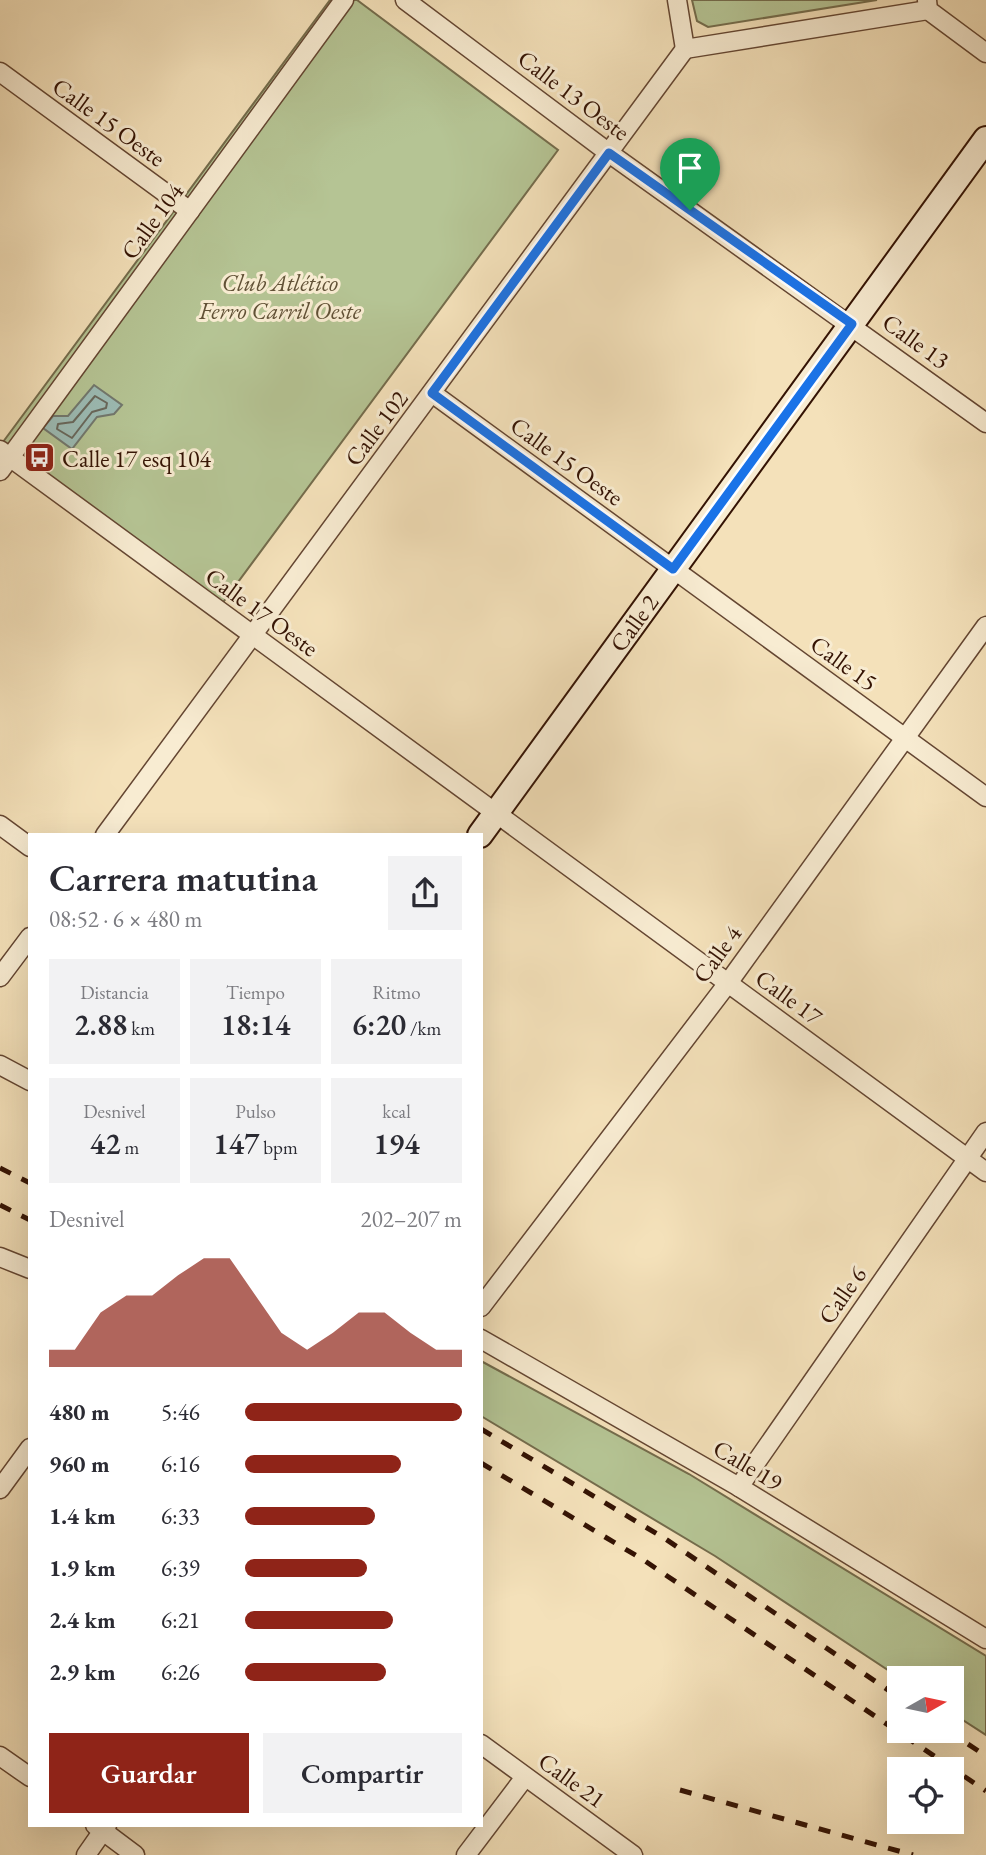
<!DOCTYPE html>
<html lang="es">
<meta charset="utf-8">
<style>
:root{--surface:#fff;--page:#f2f2f3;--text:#2b2b33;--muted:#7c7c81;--accent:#8f2418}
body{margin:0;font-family:"EB Garamond",serif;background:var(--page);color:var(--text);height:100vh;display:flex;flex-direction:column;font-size:26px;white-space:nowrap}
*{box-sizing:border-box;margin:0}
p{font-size:23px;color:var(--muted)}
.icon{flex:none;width:38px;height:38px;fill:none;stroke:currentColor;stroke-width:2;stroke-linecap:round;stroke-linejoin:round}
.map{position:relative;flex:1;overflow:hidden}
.sheet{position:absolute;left:28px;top:833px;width:455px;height:994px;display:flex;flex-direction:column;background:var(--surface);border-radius:0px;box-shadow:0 7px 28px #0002}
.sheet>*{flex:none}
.needle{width:46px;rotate:81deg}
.controls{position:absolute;left:887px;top:1666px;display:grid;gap:14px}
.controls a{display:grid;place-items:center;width:77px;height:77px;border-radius:0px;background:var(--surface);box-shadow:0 7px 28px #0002;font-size:35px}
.pin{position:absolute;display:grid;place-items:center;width:60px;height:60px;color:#fff;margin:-72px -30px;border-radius:50% 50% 50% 0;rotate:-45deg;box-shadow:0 0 7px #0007}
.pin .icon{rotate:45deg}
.round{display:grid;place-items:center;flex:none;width:74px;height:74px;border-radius:0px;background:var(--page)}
.head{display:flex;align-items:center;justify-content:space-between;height:119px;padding:0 21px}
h1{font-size:38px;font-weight:600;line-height:52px}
.stats{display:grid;grid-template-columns:repeat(3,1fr);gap:10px;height:119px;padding:7px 21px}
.stats div{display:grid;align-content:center;border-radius:0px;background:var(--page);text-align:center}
.stats b{font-size:30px;font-weight:600}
.stats small{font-size:19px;font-weight:400}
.stats p{font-size:19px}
.chart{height:196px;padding:14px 21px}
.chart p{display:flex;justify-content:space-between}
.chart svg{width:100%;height:126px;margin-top:7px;fill:var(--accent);opacity:.7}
.primary-button{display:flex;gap:14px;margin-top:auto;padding:14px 21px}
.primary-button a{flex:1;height:80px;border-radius:0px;background:var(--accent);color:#fff;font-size:28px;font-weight:600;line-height:80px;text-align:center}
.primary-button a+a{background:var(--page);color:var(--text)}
ul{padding:0 21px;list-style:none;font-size:23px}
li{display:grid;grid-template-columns:112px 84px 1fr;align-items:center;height:52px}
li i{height:18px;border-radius:9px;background:var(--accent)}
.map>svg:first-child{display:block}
</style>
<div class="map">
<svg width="986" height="1855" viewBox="0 0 986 1855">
<rect width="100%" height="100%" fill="#f4e1ba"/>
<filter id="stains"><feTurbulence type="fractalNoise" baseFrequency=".00286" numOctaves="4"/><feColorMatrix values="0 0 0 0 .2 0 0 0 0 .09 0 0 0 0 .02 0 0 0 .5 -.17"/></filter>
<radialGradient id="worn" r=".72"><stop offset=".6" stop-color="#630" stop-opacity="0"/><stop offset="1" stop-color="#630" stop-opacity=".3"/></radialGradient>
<g fill="#b5c494" stroke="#746c4c" stroke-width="2">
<path d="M330,0H357L558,150L221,605L3,442Z"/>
<path d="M692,0H877L708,27L697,21Z"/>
<path d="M481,1361L689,1474L986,1656V1735L952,1713V1678H900L715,1556L481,1416Z"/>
</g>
<path fill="#9cbcb5" stroke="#72786e" stroke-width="2" d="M94,385L122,405L114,414L97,417L72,449L43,428L53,416H68Z"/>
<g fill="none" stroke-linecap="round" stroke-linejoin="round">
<path stroke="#68685c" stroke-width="2" d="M95,396L107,403L106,408L92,412L72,438L57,429L58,424L73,422Z"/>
<defs>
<g id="street">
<path d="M405,0L609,153L986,423"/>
<path d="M677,0L685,49"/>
<path d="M927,0L928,10L986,53"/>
<path d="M685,49L928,10"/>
<path d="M0,72L190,211"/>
<path d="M432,393L986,797"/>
<path d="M0,450L986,1172"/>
<path d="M0,471L344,0"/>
<path d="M0,825L30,847"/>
<path d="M105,835L685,49"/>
<path d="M0,977L30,937"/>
<path d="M0,1065L30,1081"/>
<path d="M0,1257L30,1269"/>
<path d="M481,1307L728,983L986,626"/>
<path d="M481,1339L739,1487L986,1639"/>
<path d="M739,1487L986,1132"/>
<path d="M0,1489L30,1448"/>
<path d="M481,1744L633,1855"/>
<path d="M0,1756L30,1777"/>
<path d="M95,1825L135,1855"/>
<path d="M86,1855L107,1825"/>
<path d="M466,1855L525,1777"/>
</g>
<path id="secondary" d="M480,835L986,139"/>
</defs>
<use href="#street" stroke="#644632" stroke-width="21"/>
<use href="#secondary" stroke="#341304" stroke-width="28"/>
<use href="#street" stroke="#f8ecd2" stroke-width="18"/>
<use href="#secondary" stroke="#f8ecd2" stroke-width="24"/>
<g stroke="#341304" stroke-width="5" stroke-dasharray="12 12" stroke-linecap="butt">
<path d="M0,1168L30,1183"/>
<path d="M0,1205L30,1220"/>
<path d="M481,1429L664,1538L900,1698"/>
<path d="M481,1463L642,1559L986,1791"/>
<path d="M948,1731L986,1756"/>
<path d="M680,1790L913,1855"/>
</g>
</g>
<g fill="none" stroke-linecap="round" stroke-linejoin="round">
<defs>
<path id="route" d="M609,153L852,324L673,569L432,393Z"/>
</defs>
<use href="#route" stroke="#fff" stroke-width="14"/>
<use href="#route" stroke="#1a73e8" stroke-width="9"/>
</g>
<defs>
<symbol id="bus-square" viewBox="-11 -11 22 22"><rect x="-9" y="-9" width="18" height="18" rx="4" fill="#8f2418" stroke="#f8ecd2"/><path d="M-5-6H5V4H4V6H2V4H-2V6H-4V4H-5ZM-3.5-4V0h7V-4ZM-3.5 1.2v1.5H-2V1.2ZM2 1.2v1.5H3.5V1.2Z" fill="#fff"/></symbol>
</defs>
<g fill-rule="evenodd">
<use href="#bus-square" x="22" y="440" width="35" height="35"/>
</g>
<g text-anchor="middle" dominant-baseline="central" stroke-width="6" stroke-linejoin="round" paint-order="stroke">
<g font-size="24" fill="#341304" stroke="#f8ecd2">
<text transform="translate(574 95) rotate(37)">Calle 13 Oeste</text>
<text transform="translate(109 122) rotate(36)">Calle 15 Oeste</text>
<text transform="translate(152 221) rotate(-54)">Calle 104</text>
<text transform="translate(916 341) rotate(36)">Calle 13</text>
<text transform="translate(376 428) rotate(-53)">Calle 102</text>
<text transform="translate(567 461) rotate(36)">Calle 15 Oeste</text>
<text transform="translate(262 612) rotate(36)">Calle 17 Oeste</text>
<text transform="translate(634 623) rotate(-54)">Calle 2</text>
<text transform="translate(844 663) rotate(36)">Calle 15</text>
<text transform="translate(717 954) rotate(-54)">Calle 4</text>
<text transform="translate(789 997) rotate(36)">Calle 17</text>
<text transform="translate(842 1295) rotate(-55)">Calle 6</text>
<text transform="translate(748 1465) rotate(31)">Calle 19</text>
<text transform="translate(572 1780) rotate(36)">Calle 21</text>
</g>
<g font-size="24" font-style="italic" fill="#615136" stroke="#f8ecd2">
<text x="280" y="282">Club Atlético<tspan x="280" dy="28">Ferro Carril Oeste</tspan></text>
</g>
<g font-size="24" fill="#341304" stroke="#f8ecd2" text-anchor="start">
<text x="62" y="458">Calle 17 esq 104</text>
</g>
</g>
<rect width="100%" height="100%" filter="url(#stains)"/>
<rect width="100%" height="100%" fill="url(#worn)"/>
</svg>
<div class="controls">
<a><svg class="needle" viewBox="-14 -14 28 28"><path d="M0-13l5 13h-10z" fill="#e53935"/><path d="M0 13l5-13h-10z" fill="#7c7c81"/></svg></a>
<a><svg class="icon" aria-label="locate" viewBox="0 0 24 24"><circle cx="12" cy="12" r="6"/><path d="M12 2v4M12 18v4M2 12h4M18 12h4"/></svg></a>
</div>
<div class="pin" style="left:690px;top:210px;background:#1e9e55"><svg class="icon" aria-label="arrive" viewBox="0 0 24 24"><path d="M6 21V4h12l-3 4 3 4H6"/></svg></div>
<section class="sheet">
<div class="head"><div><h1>Carrera matutina</h1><p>08:52 · 6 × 480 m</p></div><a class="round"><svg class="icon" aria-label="share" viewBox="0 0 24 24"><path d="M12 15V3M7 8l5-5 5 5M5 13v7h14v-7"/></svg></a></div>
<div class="stats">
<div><p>Distancia</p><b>2.88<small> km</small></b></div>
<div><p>Tiempo</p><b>18:14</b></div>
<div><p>Ritmo</p><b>6:20<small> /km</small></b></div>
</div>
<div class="stats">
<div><p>Desnivel</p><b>42<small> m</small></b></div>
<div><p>Pulso</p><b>147<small> bpm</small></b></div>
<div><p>kcal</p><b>194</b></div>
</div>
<div class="chart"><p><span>Desnivel</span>202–207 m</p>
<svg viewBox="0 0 160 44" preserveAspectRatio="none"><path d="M0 44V38L10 38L20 25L30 19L40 19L50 12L60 6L70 6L80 19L90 32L100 38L110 32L120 25L130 25L140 32L150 38L160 38V44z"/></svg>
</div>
<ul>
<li><b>480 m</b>5:46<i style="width:100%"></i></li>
<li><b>960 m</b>6:16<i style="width:72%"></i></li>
<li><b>1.4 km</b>6:33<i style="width:60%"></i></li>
<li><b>1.9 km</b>6:39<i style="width:56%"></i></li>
<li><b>2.4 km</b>6:21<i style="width:68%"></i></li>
<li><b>2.9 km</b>6:26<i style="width:65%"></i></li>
</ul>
<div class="primary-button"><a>Guardar</a><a>Compartir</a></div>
</section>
</div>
